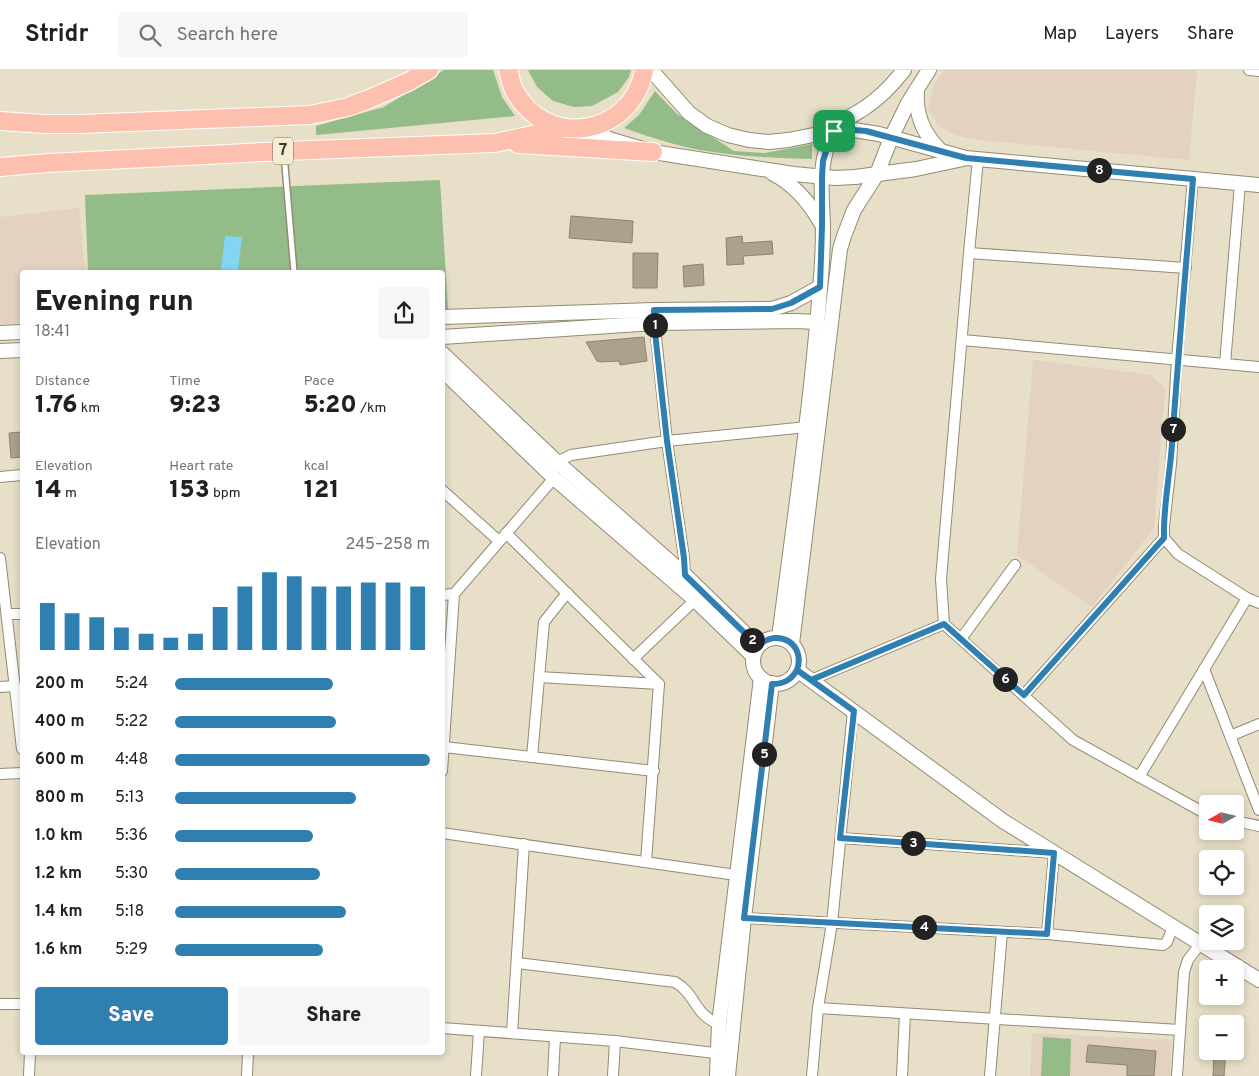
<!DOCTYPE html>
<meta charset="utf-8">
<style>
:root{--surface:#fff;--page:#f6f6f6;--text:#202124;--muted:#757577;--line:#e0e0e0;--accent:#2f80b1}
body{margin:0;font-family:Overpass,sans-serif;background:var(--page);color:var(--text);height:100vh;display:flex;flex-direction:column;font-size:19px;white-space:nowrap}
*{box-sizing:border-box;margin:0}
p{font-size:16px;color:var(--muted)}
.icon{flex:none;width:28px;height:28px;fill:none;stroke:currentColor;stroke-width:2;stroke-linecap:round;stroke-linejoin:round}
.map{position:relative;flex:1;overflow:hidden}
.drawer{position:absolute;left:20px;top:200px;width:425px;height:785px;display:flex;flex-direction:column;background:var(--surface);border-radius:5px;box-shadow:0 2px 8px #0003}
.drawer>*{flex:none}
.needle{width:32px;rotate:262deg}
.controls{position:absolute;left:1199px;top:725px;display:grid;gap:10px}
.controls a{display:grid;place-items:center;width:45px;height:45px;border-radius:5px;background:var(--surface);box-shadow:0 2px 8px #0003;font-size:25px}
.pin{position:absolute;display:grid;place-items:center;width:42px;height:42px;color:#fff;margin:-21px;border-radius:10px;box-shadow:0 2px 8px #0006}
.km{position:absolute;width:25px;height:25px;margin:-12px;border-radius:50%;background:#222;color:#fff;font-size:14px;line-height:25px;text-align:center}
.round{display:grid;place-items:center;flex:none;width:52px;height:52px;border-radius:5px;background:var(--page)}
.head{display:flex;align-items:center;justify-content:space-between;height:85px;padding:0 15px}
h1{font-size:28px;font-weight:800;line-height:38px}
.stats{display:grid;grid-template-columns:repeat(3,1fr);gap:8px;height:85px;padding:5px 15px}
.stats div{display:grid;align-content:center}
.stats b{font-size:25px;font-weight:800}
.stats small{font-size:14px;font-weight:400}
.stats p{font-size:14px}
.chart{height:140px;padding:10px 15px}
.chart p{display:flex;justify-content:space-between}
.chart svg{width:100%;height:90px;margin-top:5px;stroke:var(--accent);stroke-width:6}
.button{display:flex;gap:10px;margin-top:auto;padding:10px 15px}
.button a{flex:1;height:58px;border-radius:5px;background:var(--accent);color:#fff;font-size:20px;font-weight:800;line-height:58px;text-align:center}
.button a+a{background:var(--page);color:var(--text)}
ul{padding:0 15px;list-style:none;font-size:16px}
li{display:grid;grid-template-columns:80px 60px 1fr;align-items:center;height:38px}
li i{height:12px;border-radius:6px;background:var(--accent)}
header{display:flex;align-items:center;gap:30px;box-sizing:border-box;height:70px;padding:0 25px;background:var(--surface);border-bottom:1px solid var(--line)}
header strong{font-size:24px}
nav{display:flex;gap:28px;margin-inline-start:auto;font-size:18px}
.search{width:350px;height:45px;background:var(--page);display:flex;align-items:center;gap:12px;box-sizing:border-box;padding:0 18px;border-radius:5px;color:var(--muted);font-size:19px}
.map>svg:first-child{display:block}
</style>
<header>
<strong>Stridr</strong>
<div class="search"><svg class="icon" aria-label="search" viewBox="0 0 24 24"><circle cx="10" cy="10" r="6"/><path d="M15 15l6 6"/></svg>Search here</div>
<nav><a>Map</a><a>Layers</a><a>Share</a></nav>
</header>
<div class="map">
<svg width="1259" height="1006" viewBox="0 0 1259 1006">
<rect width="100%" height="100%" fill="#e7dfc7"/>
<g fill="#e3d2c1">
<path d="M944,0H1197L1189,90L970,69L955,65L938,55L928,38L933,16Z"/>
<path d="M79,138L85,202H22V253L0,254V147Z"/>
<path d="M1033,290L1152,305L1165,319L1154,458L1092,537L1017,485Z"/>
<path d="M1032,963L1172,970L1170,1006H1030Z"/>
</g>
<g fill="#94bc88">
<path d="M444,0H493L502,27L515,46L316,65V56L384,37Z"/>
<path d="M528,0H631L629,7L618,22L592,36L574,37L553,31L537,17Z"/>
<path d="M655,21L677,44L734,81L765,83L812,74V89C779,88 746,87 713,82C682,78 653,68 624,58L639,45Z"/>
<path d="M440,110L448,239H443L442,202H88L85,125Z"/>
<path d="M1043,967L1071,969L1070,1006H1041Z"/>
</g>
<path fill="#82d6f2" d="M225,166L242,167L238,201L221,199Z"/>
<g fill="#aba28c" stroke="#8c846e">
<path d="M571,146L633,151L632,173L569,168Z"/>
<path d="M742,166L743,173L772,171L773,184L743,186L744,194L727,195L726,168Z"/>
<path d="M633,183H658L657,218H633Z"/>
<path d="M703,194L704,215L684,217L683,196Z"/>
<path d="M644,267L647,291L620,295L619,291L601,292L597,291L586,272Z"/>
<path d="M22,362V387L11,388L9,363Z"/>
<path d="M1088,975L1156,981L1154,1006H1127V995L1086,992Z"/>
<path d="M1214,981H1226L1224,1006H1213Z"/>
</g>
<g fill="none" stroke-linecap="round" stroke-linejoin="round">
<defs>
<path id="service" d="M284,84L294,202"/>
<g id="minor">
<path d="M1249,0L1259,1"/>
<path d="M1193,109L1177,289L1171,394L1164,456V468L1178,484L1247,528L1259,533"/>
<path d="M969,183L1186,198"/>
<path d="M654,248L667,371L684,488L685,505"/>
<path d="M962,270L1259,297"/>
<path d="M1225,294L1240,114"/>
<path d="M557,392L571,385L667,371L807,357"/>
<path d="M0,407L22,405"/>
<path d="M442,420L499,471"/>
<path d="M506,463L659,614L646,792"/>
<path d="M0,488L22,679"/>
<path d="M442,525L454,524"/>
<path d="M7,544H22"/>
<path d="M944,554L941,509L969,183L978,89"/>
<path d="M961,569L1015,495"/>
<path d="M633,589L695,530"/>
<path d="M1204,599L1259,740"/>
<path d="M539,607L659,614"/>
<path d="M811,610L944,554L1073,670L1208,745"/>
<path d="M0,617L15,616"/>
<path d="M1024,625L1164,468"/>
<path d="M1230,666L1259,654"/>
<path d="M444,677L654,701"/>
<path d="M532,687L544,552L567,523"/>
<path d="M442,701L454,524L554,408"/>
<path d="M0,704L22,703"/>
<path d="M1139,707L1247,528"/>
<path d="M1235,751L1259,756"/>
<path d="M442,763L736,805"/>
<path d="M841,768L1054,783L1047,864"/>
<path d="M744,848L1047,864L1163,875L1167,872L1173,857"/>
<path d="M517,893L675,912C697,925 693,944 719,954"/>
<path d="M0,934H22"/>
<path d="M818,938L1180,960"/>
<path d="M442,958L615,971L723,984"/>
<path d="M512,963L524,774"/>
<path d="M29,1006L30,982"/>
<path d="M247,1006L248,982"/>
<path d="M476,1006L479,961"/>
<path d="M553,1006L555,967"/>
<path d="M613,1006L615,971"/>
<path d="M812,1006L818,938L832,853L853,641"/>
<path d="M902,1006L905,944"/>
<path d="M990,1006L1002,862"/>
<path d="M1177,1006L1184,902L1188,890L1200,874"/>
</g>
<g id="tertiary">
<path d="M651,0L689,43L707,56L728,65L749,70L769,72L788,70L834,61L854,60L879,64L966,88L1259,115"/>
<path d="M917,20C915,44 923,64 941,81"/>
<path d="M584,59L612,70L653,82L794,104L835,108L855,107L916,99L963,89"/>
<path d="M772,103C794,114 809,132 821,153"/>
<path d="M442,247L654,240L772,239L791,233L820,217"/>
<path d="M0,263L22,262"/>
<path d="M442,267L655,253L796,251L817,252"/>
<path d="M0,281L22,280"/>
<path d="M442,283L557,392L685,505L758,576"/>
<path d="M442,300L554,408L695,530L753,586"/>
<circle cx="776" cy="591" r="23"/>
<path d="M779,568C794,451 811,336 820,219C822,198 823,176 823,155C822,124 817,90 834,62C841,50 856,44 866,37C881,27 893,14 904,0"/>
<path d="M792,574L840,179L844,166L854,140L877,104L891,68L908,33L929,0"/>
<path d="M797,600L1003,751L1259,910"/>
<path d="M717,1006L719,954L761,608"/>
<path d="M728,1006L744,848L772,613"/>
</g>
<g id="trunk">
<path d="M508,0C510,6 511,13 513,18C543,80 632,68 644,0"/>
<path d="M0,51L45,54H80L310,45L348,37L369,29L408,12L429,0"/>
<path d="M518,74L653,82"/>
<path d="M0,97L48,93L284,81L495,73L564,58"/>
</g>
</defs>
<use href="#service" stroke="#938b75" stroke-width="8"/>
<use href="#minor" stroke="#938b75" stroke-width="12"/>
<use href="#tertiary" stroke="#938b75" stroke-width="16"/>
<use href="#trunk" stroke="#fff" stroke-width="20"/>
<use href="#service" stroke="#fff" stroke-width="5"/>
<use href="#minor" stroke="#fff" stroke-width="10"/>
<use href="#tertiary" stroke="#fff" stroke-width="14"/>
<use href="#trunk" stroke="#fec0ae" stroke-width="18"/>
</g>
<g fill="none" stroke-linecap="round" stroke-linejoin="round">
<defs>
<path id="route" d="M834,61L828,75L823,91L822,107V156L820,217L791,233L772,239L654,240V253L667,371L684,488L685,505L758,576C778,557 806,574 797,600L854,641L840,768L1054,783L1047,864L744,848L772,614C784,614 791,610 797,600L811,610L944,554L1024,625L1164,468C1163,437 1170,405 1172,374C1178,286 1186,197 1193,109L966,88L866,61L854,60L834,61"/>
</defs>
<use href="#route" stroke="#fff" stroke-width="10"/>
<use href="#route" stroke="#2f80b1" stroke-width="6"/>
</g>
<g text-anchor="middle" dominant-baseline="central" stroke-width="4.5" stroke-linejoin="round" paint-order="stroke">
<rect fill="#f5ecd4" stroke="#726d5f" stroke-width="1" x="273" y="67.5" width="20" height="27" rx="4"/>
<g font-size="16" font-weight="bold" fill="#3a362d">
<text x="283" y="81">7</text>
</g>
</g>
</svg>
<div class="controls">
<a><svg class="needle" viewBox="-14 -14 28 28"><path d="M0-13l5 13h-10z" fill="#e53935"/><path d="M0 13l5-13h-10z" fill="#757577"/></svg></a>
<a><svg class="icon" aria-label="locate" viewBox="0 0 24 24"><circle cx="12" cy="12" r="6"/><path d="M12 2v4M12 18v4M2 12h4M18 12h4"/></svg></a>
<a><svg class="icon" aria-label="layers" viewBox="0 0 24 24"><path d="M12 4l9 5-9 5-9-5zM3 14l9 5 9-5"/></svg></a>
<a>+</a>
<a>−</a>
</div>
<div class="pin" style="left:834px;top:61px;background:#1e9e55"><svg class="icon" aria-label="arrive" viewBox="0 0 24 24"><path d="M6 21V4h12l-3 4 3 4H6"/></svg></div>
<b class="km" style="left:655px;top:255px">1</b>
<b class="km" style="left:752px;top:570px">2</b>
<b class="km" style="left:913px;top:773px">3</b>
<b class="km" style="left:924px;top:857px">4</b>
<b class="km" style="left:764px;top:684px">5</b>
<b class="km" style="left:1005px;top:609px">6</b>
<b class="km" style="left:1173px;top:359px">7</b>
<b class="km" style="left:1099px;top:100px">8</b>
<section class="drawer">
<div class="head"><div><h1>Evening run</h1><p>18:41</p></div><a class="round"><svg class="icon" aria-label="share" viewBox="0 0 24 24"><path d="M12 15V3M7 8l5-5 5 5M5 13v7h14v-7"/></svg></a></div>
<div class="stats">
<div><p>Distance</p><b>1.76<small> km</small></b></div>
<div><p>Time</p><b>9:23</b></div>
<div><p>Pace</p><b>5:20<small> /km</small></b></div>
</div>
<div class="stats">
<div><p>Elevation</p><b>14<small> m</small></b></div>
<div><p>Heart rate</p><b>153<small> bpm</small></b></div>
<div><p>kcal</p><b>121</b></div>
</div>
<div class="chart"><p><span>Elevation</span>245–258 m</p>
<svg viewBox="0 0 160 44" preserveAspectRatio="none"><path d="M5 44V21M15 44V26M25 44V28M35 44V33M45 44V36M55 44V38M65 44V36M75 44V23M85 44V13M95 44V6M105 44V8M115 44V13M125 44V13M135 44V11M145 44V11M155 44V13"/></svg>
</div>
<ul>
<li><b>200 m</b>5:24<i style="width:62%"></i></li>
<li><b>400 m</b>5:22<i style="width:63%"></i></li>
<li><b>600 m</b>4:48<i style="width:100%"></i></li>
<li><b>800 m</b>5:13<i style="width:71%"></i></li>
<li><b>1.0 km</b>5:36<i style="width:54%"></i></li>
<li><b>1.2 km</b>5:30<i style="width:57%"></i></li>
<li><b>1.4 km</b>5:18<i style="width:67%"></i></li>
<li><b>1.6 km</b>5:29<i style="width:58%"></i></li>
</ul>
<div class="button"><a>Save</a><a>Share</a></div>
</section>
</div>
